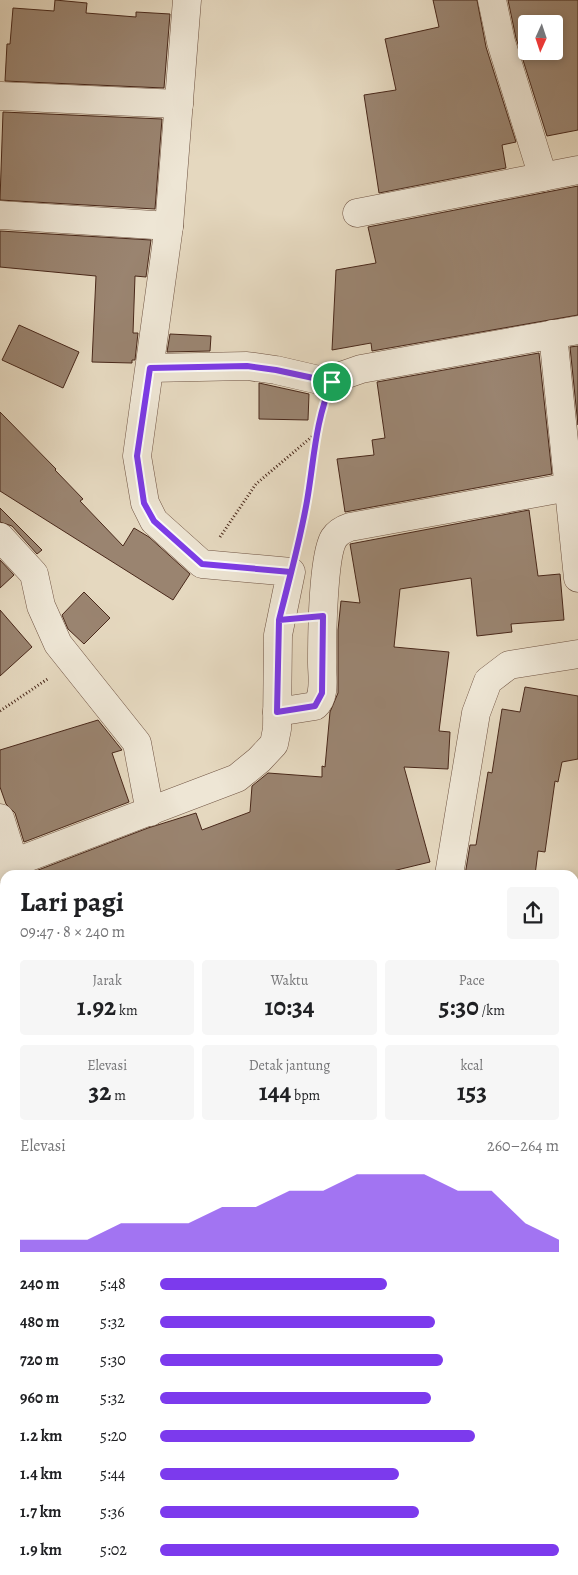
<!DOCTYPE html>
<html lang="id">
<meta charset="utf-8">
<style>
:root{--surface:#fff;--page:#f6f6f6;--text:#202124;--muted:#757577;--accent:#7c3aed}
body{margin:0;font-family:Alegreya,serif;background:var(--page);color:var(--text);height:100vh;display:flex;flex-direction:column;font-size:19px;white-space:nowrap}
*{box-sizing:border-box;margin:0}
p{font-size:16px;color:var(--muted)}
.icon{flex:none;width:28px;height:28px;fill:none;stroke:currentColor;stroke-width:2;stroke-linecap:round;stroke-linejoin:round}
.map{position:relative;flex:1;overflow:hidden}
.drawer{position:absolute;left:0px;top:870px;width:579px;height:705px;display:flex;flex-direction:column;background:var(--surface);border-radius:15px 15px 0 0;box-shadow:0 2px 8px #0003}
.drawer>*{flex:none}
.needle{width:32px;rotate:183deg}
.controls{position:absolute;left:518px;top:15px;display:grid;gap:10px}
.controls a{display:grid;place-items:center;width:45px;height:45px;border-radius:5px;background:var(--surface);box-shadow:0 2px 8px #0003;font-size:25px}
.pin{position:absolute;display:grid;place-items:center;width:42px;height:42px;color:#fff;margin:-21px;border:2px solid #fff;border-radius:50%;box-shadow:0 1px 5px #0007}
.round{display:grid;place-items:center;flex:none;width:52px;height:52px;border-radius:5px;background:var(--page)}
.overview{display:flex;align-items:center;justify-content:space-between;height:85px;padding:0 20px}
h1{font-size:28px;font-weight:700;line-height:38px}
.stats{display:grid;grid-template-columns:repeat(3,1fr);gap:8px;height:85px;padding:5px 20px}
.stats div{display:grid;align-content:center;border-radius:5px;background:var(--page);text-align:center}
.stats b{font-size:25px;font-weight:700}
.stats small{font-size:14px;font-weight:400}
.stats p{font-size:14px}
.chart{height:140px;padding:10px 20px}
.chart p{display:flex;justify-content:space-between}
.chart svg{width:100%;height:90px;margin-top:5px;fill:var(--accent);opacity:.7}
ul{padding:0 20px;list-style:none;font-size:16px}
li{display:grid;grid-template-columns:80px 60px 1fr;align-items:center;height:38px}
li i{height:12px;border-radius:6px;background:var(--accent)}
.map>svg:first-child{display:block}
</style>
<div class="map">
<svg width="578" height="1575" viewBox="0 0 578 1575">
<rect width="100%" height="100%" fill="#e5d8bf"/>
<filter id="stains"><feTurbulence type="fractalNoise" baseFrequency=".004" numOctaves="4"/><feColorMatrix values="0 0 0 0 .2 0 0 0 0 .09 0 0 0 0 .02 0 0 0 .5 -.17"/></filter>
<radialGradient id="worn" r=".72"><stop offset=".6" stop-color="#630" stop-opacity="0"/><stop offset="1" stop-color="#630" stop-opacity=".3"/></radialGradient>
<g fill="#9a8470" stroke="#49281a" fill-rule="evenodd">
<path d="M55,0L87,3L86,13L136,17V12L170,14L164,88L5,81L7,44H10L13,8L54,11Z"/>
<path d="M433,0H477L486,47L516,142L502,145L506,168L379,193L364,95L396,90L385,39L439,27Z"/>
<path d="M508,0H578V130L547,136L516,38ZM526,24H554V51H526Z"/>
<path d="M3,112L162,119L155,209L0,200Z"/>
<path d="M578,186V315L372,351L371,343L332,350L336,270L376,263L368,227Z"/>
<path d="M0,231L151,240L146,277L135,276L133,333H138L135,360H132V363L92,362L96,276L0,267Z"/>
<path d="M19,325L79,352L63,388L2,360Z"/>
<path d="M170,334L211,336L210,351L167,352Z"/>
<path d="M578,346V425L570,347Z"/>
<path d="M539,353L552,474L345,512L337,459L374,455L372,440L385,438L377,382Z"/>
<path d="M259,383L309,394L308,420L259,419Z"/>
<path d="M0,412L56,469L55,470L83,499L80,501L123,546L134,528L149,537L190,574L173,600L0,491Z"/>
<path d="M0,508L42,550L37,554L12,526L0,522Z"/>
<path d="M529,510L538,576L560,574L564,620L511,624L512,632L477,636L471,578L400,589L394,647L449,652L439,731L450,732L448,769L404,767L430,862L376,875H33V872L148,828L196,813L202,830L250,812L252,786L268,773L322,777V766L325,767L330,712L338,693V630L341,601L360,603L350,544Z"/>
<path d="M0,560L14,575L0,588Z"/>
<path d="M84,592L110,618L84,644L68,629L62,615Z"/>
<path d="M0,610L32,647L0,676Z"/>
<path d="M525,687L578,696V759L562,762L558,782L555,781L545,852L538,851L535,875H465L470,845H476L488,772L492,773L502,709L520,712Z"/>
<path d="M98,720L122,750L112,753L129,802L24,842L15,813L6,804L0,787V750Z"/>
</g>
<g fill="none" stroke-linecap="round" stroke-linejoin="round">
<defs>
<g id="minor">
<path d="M492,0L501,42L543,177"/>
<path d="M1,96L179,104"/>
<path d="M357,213L578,170"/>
<path d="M0,215L169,226"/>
<path d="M553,334L578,578"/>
<path d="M150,368L247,366L276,370L332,383L341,376L361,369L578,330"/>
<path d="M0,537L34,574L41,606L58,644L137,743L150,812"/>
<path d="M277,712L315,706C326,696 322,677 322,663C322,638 323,555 334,538C338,532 344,529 350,527L569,487"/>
<path d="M0,818L18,875"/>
<path d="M0,868L237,778L259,760L274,744L277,729L278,635L291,572L202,564L154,521L145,503L137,456L169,226L187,0"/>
<path d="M449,875L476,713L488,681L509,665L578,654"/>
<path d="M0,1044L5,1042"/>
<path d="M0,1224L5,1222"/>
</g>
</defs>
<use href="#minor" stroke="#705443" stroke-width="29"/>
<g stroke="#49281a" stroke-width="3" stroke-dasharray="1 2.5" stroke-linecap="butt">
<path d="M220,537L256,484L315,434"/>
<path d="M297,545C307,500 311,454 322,409"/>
<path d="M0,711L49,678"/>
</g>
<use href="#minor" stroke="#eee6d5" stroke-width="28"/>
</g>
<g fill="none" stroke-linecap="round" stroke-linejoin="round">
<defs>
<path id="route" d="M332,382L276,370L247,366L150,368L137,456L144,503L154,521L202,564L291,572L279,620L277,712L315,706L322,693L323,616L279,620C289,581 300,541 307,501C314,461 315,421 332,382"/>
</defs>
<use href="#route" stroke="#fff" stroke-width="10"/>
<use href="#route" stroke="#7c3aed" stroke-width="6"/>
</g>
<rect width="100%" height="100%" filter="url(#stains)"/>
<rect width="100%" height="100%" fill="url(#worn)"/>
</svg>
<div class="controls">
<a><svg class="needle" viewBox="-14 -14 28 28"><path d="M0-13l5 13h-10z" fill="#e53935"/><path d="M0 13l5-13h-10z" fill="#757577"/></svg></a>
</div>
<div class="pin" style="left:332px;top:382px;background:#1e9e55"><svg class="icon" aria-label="arrive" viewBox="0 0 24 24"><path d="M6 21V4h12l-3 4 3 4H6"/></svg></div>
<section class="drawer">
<div class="overview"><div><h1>Lari pagi</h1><p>09:47 · 8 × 240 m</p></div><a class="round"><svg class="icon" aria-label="share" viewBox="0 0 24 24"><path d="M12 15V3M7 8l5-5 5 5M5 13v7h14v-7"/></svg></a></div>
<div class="stats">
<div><p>Jarak</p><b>1.92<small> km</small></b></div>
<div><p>Waktu</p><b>10:34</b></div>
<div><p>Pace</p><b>5:30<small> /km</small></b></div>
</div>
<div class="stats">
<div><p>Elevasi</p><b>32<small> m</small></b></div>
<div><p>Detak jantung</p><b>144<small> bpm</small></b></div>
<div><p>kcal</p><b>153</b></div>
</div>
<div class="chart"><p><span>Elevasi</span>260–264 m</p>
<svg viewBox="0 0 160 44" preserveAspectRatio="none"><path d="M0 44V38L10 38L20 38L30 30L40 30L50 30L60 22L70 22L80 14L90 14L100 6L110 6L120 6L130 14L140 14L150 30L160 38V44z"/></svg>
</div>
<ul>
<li><b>240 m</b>5:48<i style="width:57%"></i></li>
<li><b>480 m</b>5:32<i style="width:69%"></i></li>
<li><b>720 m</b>5:30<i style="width:71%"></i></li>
<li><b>960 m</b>5:32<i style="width:68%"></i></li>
<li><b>1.2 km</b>5:20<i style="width:79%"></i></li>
<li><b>1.4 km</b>5:44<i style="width:60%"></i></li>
<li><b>1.7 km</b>5:36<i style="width:65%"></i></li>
<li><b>1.9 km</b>5:02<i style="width:100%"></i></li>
</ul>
</section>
</div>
